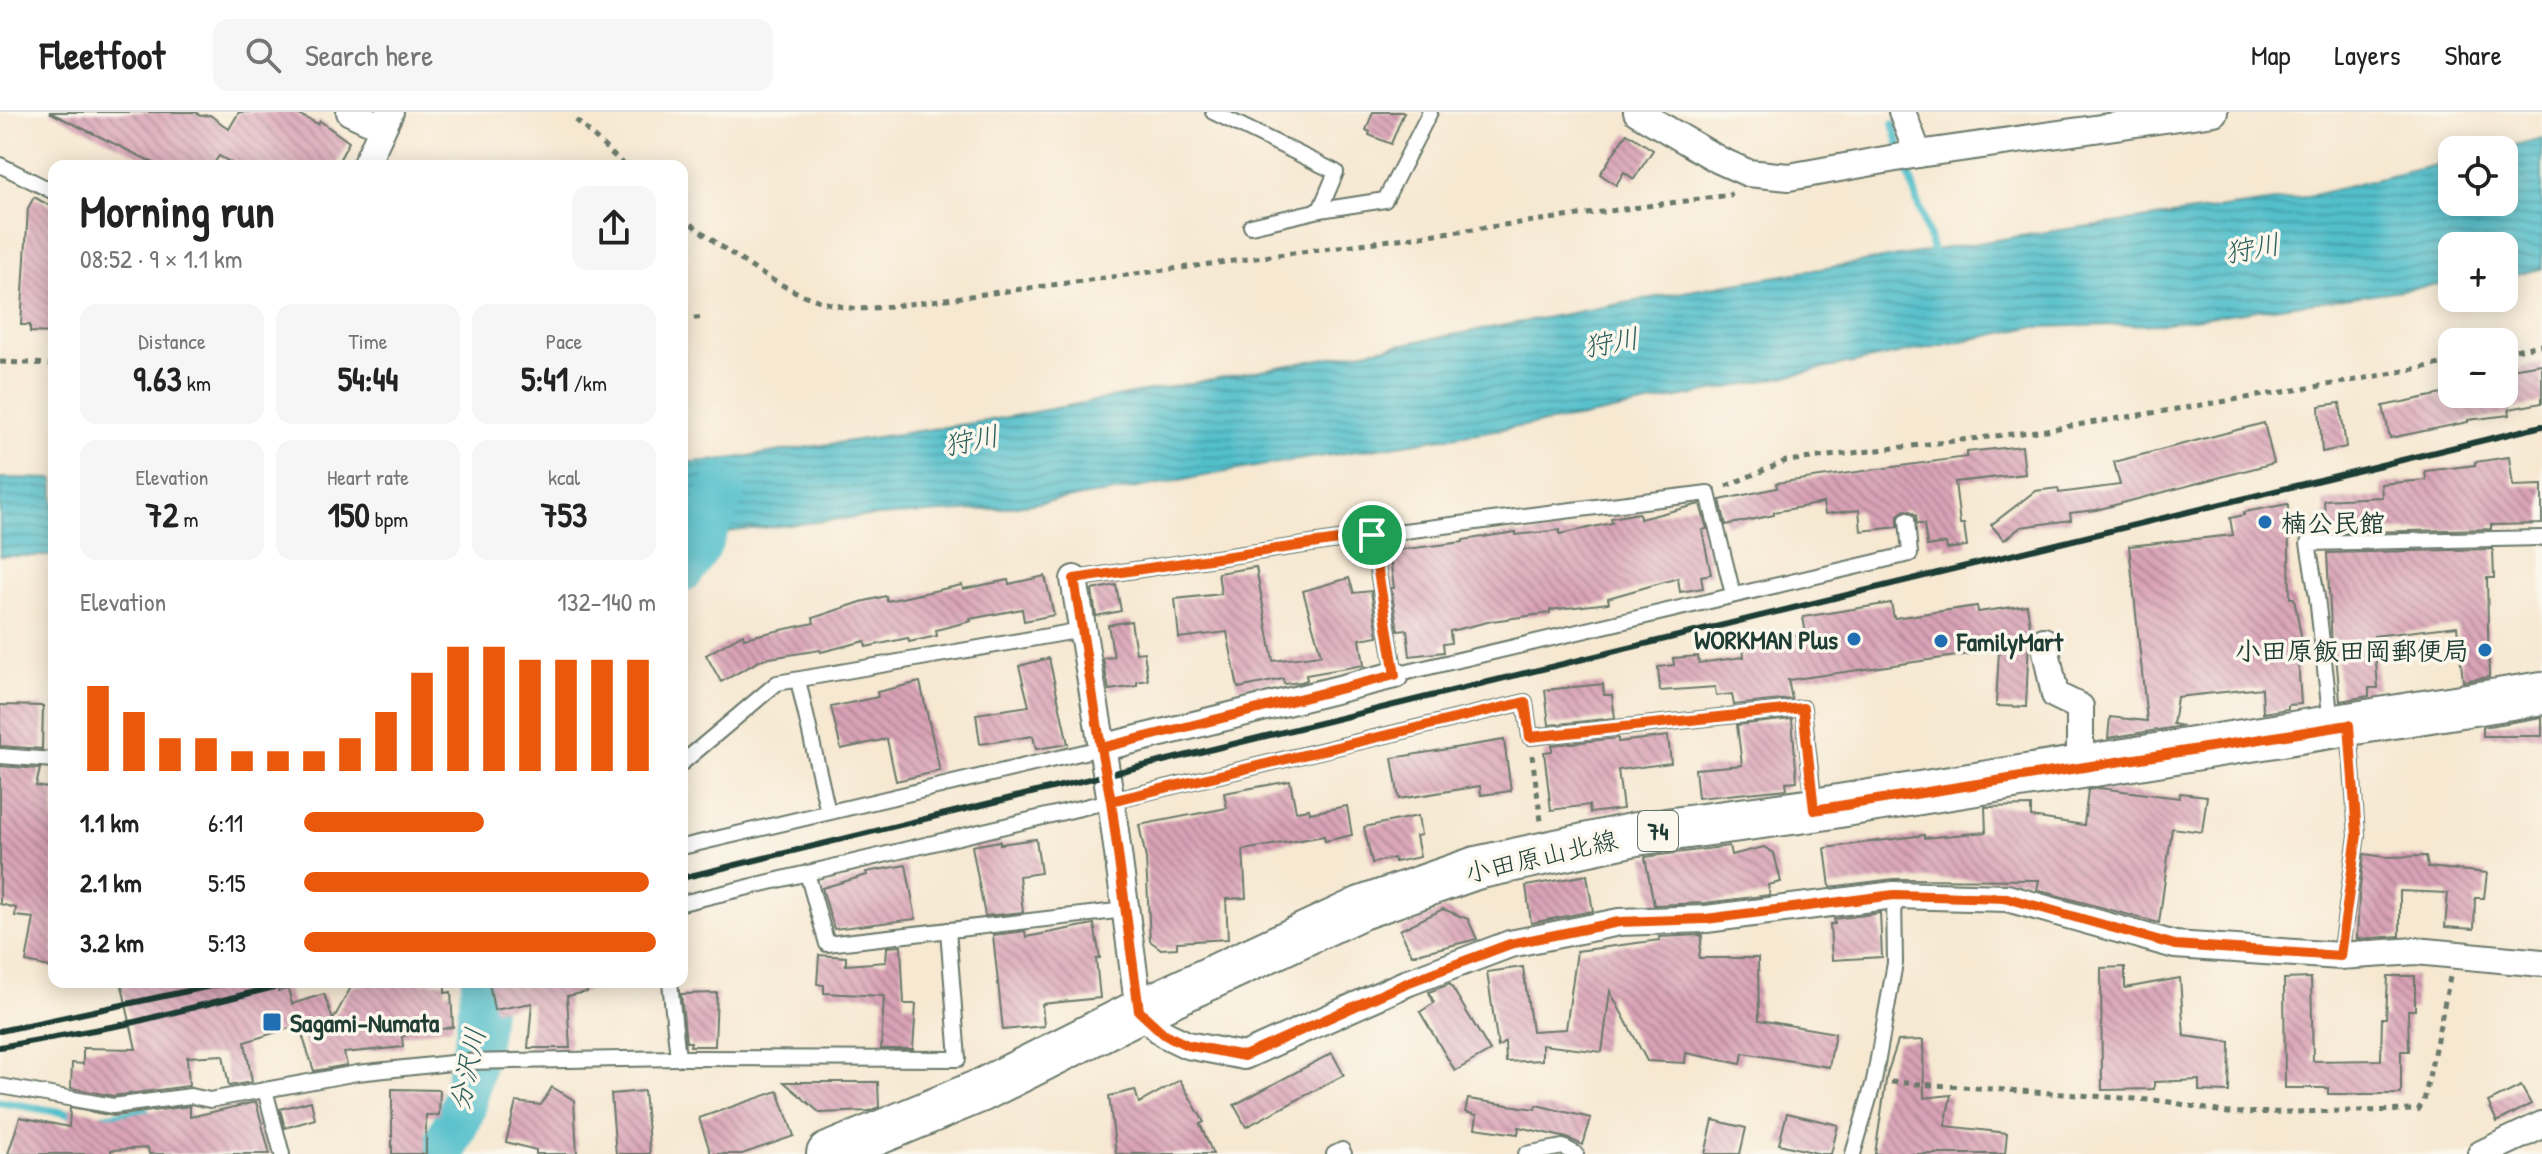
<!DOCTYPE html>
<meta charset="utf-8">
<style>
:root{--surface:#fff;--page:#f6f6f6;--text:#222;--muted:#767676;--line:#e0e0e0;--accent:#ea580c}
body{margin:0;font-family:"Patrick Hand","Klee One",sans-serif;background:var(--page);color:var(--text);height:100vh;display:flex;flex-direction:column;font-size:30px;white-space:nowrap}
*{box-sizing:border-box;margin:0}
p{font-size:26px;color:var(--muted)}
.icon{flex:none;width:44px;height:44px;fill:none;stroke:currentColor;stroke-width:2;stroke-linecap:round;stroke-linejoin:round}
.map{position:relative;flex:1;overflow:hidden}
.details{position:absolute;left:48px;top:48px;width:640px;height:828px;display:flex;flex-direction:column;background:var(--surface);border-radius:16px;box-shadow:0 4px 20px #0003}
.details>*{flex:none}
.controls{position:absolute;left:2438px;top:24px;display:grid;gap:16px}
.controls a{display:grid;place-items:center;width:80px;height:80px;border-radius:16px;background:var(--surface);box-shadow:0 4px 20px #0003;font-size:40px}
.pin{position:absolute;display:grid;place-items:center;width:68px;height:68px;color:#fff;margin:-34px;border:4px solid #fff;border-radius:50%;box-shadow:0 2px 8px #0007}
.round{display:grid;place-items:center;flex:none;width:84px;height:84px;border-radius:16px;background:var(--page)}
.overview{display:flex;align-items:center;justify-content:space-between;height:136px;padding:0 32px}
h1{font-size:44px;font-weight:700;line-height:60px}
.metrics{display:grid;grid-template-columns:repeat(3,1fr);gap:12px;height:136px;padding:8px 32px}
.metrics div{display:grid;align-content:center;border-radius:16px;background:var(--page);text-align:center}
.metrics b{font-size:34px;font-weight:700}
.metrics small{font-size:22px;font-weight:400}
.metrics p{font-size:22px}
.chart{height:224px;padding:16px 32px}
.chart p{display:flex;justify-content:space-between}
.chart svg{width:100%;height:144px;margin-top:8px;stroke:var(--accent);stroke-width:6}
ul{padding:0 32px;list-style:none;font-size:26px}
li{display:grid;grid-template-columns:128px 96px 1fr;align-items:center;height:60px}
li i{height:20px;border-radius:10px;background:var(--accent)}
header{display:flex;align-items:center;gap:48px;box-sizing:border-box;height:112px;padding:0 40px;background:var(--surface);border-bottom:2px solid var(--line)}
header strong{font-size:38px}
nav{display:flex;gap:44px;margin-inline-start:auto;font-size:28px}
.search{width:560px;height:72px;background:var(--page);display:flex;align-items:center;gap:20px;box-sizing:border-box;padding:0 28px;border-radius:16px;color:var(--muted);font-size:30px}
.map>svg:first-child{display:block}
</style>
<header>
<strong>Fleetfoot</strong>
<div class="search"><svg class="icon" aria-label="search" viewBox="0 0 24 24"><circle cx="10" cy="10" r="6"/><path d="M15 15l6 6"/></svg>Search here</div>
<nav><a>Map</a><a>Layers</a><a>Share</a></nav>
</header>
<div class="map">
<svg width="2542" height="1042" viewBox="0 0 2542 1042">
<defs>
<pattern id="water-rules" width="6" height="5" patternUnits="userSpaceOnUse" patternTransform="scale(2)"><rect width="6" height="5" fill="#52bfcb"/><path d="M0 2.5h6" fill="none" stroke="#439ca6"/></pattern>
<pattern id="building-back-hatch" width="6" height="6" patternUnits="userSpaceOnUse" patternTransform="scale(2)"><rect width="6" height="6" fill="#d9a2b6"/><path d="M-1 5l2 2M0 0l6 6M5-1l2 2" fill="none" stroke="#af8595"/></pattern>
</defs>
<rect width="100%" height="100%" fill="#fbf7ec"/>
<filter id="ink" filterUnits="userSpaceOnUse"><feTurbulence type="fractalNoise" baseFrequency=".0125" numOctaves="2"/><feDisplacementMap in="SourceGraphic" scale="16" xChannelSelector="R" yChannelSelector="G"/><feConvolveMatrix kernelMatrix="1 2 1 2 8 2 1 2 1" color-interpolation-filters="sRGB"/></filter>
<filter id="wash" filterUnits="userSpaceOnUse"><feTurbulence type="fractalNoise" baseFrequency=".006" numOctaves="4" result="noise"/><feDisplacementMap in="SourceGraphic" scale="32" xChannelSelector="R" yChannelSelector="G"/><feGaussianBlur stdDeviation="1.8" result="paint"/><feColorMatrix in="noise" values="0 0 0 0 0 0 0 0 0 0 0 0 0 0 0 0 0 1.4 0 .05"/><feComposite in="paint" operator="in"/></filter>
<g filter="url(#wash)">
<rect width="100%" height="100%" fill="#f6e8d1"/>
<g fill="url(#water-rules)" stroke="#387e80" stroke-width="2">
<path d="M2542,26V157L2504,164V134H2452V171L2158,212L2032,215L1583,305L1271,352L1108,381L994,397L859,405L682,425V351L729,347L986,309L1717,174L2039,121L2305,85L2452,49V90H2504V38H2495Z"/>
<path d="M0,366L54,367V444H0Z"/>
</g>
<g fill="none" stroke-linecap="round" stroke-linejoin="round">
<g stroke="#52bfcb" stroke-width="8">
<path d="M1893,12L1936,148"/>
<path d="M0,990L78,1003"/>
<path d="M103,1005L145,998"/>
</g>
<g stroke="#52bfcb" stroke-width="46">
<path d="M682,457L698,434L723,377"/>
<path d="M441,1042L462,999L478,924L484,870"/>
</g>
</g>
<g id="blocks">
<g fill="url(#building-back-hatch)">
<path d="M49,0H196L200,4L210,3L229,17L239,0H293L318,12L320,9L349,30L336,54H237L219,44L212,54H160Z"/>
<path d="M1373,0H1404L1391,32L1369,23L1370,20L1366,18Z"/>
<path d="M1627,21L1653,38L1634,67L1624,60L1616,73L1600,62Z"/>
<path d="M34,85L54,96V221L30,220V213H21L28,96Z"/>
<path d="M2542,252V291L2509,297L2510,303L2468,308V310L2390,326L2383,294L2452,280V282H2504V258Z"/>
<path d="M2340,291L2346,335L2322,340L2319,294Z"/>
<path d="M2264,311L2274,351L2096,398L2070,401L2071,408L2021,415L2004,428L1991,413L2035,379L2058,376L2059,381L2120,373L2114,350Z"/>
<path d="M2022,334L2025,362L1955,370L1960,412H1964L1967,434L1947,437L1946,431L1927,434L1924,412H1917L1916,403L1910,399L1905,398L1898,403V415L1861,419L1859,398L1825,402L1823,391L1774,400V403L1726,413L1720,388L1777,376L1776,371L1967,345V340Z"/>
<path d="M2509,345L2513,374L2542,373V412L2491,413V417L2326,421L2324,388L2382,385L2381,372L2426,368L2425,359L2475,353V350Z"/>
<path d="M1700,392L1707,417L1702,418L1711,462L1701,464L1703,476L1680,480L1678,466L1608,486L1609,491L1550,498V501L1492,509L1450,519L1451,531L1443,532L1444,540L1410,544L1407,518L1398,519L1391,476H1394L1389,439L1463,430V428L1516,420V423L1560,418V422L1612,411L1611,406L1639,401L1640,407Z"/>
<path d="M2288,392L2290,486H2294L2305,546L2298,547L2301,592L2288,593V597L2263,601L2262,576L2177,585L2173,612L2183,614L2108,626L2110,605L2147,609L2129,434L2233,423L2230,406L2244,403V400Z"/>
<path d="M2493,437L2494,466H2487L2489,565L2463,569L2457,514L2374,524L2378,576H2369V584L2340,589L2336,542H2333L2332,534L2327,441Z"/>
<path d="M1256,455L1273,549L1321,543L1303,479L1349,466L1354,481L1371,479L1378,524L1360,527L1364,553L1306,563L1307,568L1301,570L1284,572L1283,567L1238,576L1227,520L1179,526L1175,487L1221,482L1218,461Z"/>
<path d="M1045,464L1054,503L1024,509L1022,497L970,507L971,509L936,518L937,524L909,530L908,526L866,535L865,529L821,540L820,538L763,547L721,570L706,543L743,522L744,526L814,511L813,506L861,490L886,484L887,489L962,473L963,477L1008,468L1009,472Z"/>
<path d="M1116,473L1121,499L1096,504L1092,478Z"/>
<path d="M1891,491L1894,506L1977,494L1978,500L2027,493L2031,521L2029,525L2026,595L1996,594L1999,538L1788,568L1792,587L1734,593L1732,582L1716,584L1715,575L1660,579L1658,555L1674,553L1673,546L1698,544L1699,551L1744,545L1743,531L1806,522L1803,505Z"/>
<path d="M1131,509L1136,541L1144,540L1148,568L1137,570V574L1109,578L1103,546L1114,545L1108,513Z"/>
<path d="M1049,546L1068,632L1036,637L1033,624L980,632L976,602L1029,594L1019,554Z"/>
<path d="M920,570L940,659L896,669L887,627L841,637L831,595L878,585L877,580Z"/>
<path d="M1603,572L1604,583H1612L1615,606L1549,613L1545,578Z"/>
<path d="M0,593L43,594L42,637L0,634Z"/>
<path d="M2542,605V624H2483V615Z"/>
<path d="M1792,607L1797,669L1786,670L1787,677L1698,686L1695,657L1742,653L1737,613Z"/>
<path d="M1668,624L1671,651L1618,658L1623,697L1590,701L1589,693L1551,698L1544,640L1552,639V633L1618,626V630Z"/>
<path d="M1504,628L1511,679L1481,683L1480,674L1399,687L1392,646Z"/>
<path d="M0,654L40,657L36,674L54,677V856L26,850L34,806L15,804L16,796L0,792Z"/>
<path d="M1290,669L1296,699L1309,697L1310,701L1347,694L1352,723L1325,729L1324,724L1243,738L1246,786L1226,787L1228,827L1177,830V836L1161,837L1150,829L1146,747L1139,713L1227,696L1224,681Z"/>
<path d="M2099,676L2179,686L2180,681L2207,684L2202,720L2172,716L2159,811L2037,778L2039,768L1894,767L1830,775L1825,736L1924,723V726L1986,720L1985,695L2031,694V705L2084,713L2088,678Z"/>
<path d="M1418,704L1421,723L1416,724L1420,745L1395,750L1394,746L1372,751L1364,715Z"/>
<path d="M1036,727L1041,761L1019,764L1023,800L985,804L972,734L1000,729V732Z"/>
<path d="M1729,734L1731,743L1764,735L1774,741L1781,770L1768,773L1770,783L1705,791L1654,793L1645,745Z"/>
<path d="M2364,742L2385,745L2426,744L2428,755L2487,761L2484,786H2475L2474,817L2445,815L2448,781L2400,779V824L2357,827L2359,784Z"/>
<path d="M906,753L916,807L834,817L822,776L867,763L866,760Z"/>
<path d="M1587,763L1593,799L1531,811L1526,774Z"/>
<path d="M1443,797L1468,807L1477,827L1412,843L1400,818Z"/>
<path d="M1880,801L1882,845L1832,848L1830,812H1835L1834,807Z"/>
<path d="M1094,812L1100,846L1096,847L1100,886L1042,892L1044,914L1003,918L993,823L1025,819L1026,825Z"/>
<path d="M1702,823L1699,846H1758L1759,908L1835,921L1829,955L1743,941L1741,952L1686,941L1685,951L1647,949L1610,879L1602,940L1542,933V948L1506,950L1505,930L1498,935L1487,860L1523,855L1532,919L1566,917L1577,839L1660,828L1659,825Z"/>
<path d="M901,834L904,892H916L913,937H881L884,884L824,881V873L817,872L819,843L846,845V853L886,850L887,835Z"/>
<path d="M2125,855V876L2180,866L2184,924L2230,930L2229,980L2199,979V968L2154,970V977L2102,978L2101,856Z"/>
<path d="M2388,864H2415V898H2408L2409,939H2401V982H2328V976H2285L2284,867L2311,866L2313,949L2381,948L2382,906H2386Z"/>
<path d="M141,870H277L278,879L288,877L292,892L324,882L333,908L351,875L372,870H445V881L451,880L453,915L402,924L403,935L344,941L347,953L314,959L299,913L245,930L252,970L229,974L223,943L187,945L189,974L113,984L71,976L72,951L83,952V936L136,937L122,874Z"/>
<path d="M489,870H586L587,880L567,884L570,936H528L532,891L494,898Z"/>
<path d="M1450,872L1490,939L1455,959L1420,900L1434,891L1429,880Z"/>
<path d="M717,881L715,934H690L691,930H686L681,882Z"/>
<path d="M1923,928L1924,986L1951,983L1945,1014L2007,1021L2005,1042H1875L1887,962L1898,929Z"/>
<path d="M1332,941L1344,963L1246,1015L1234,993Z"/>
<path d="M1180,968L1204,1010L1200,1012L1213,1042H1116L1109,984L1135,978L1139,991Z"/>
<path d="M784,970H878L879,995L869,999L820,1001Z"/>
<path d="M2521,974L2531,992L2497,1010L2488,990Z"/>
<path d="M552,975L574,988L577,1042H536V1038L506,1030L516,990L541,993Z"/>
<path d="M392,977L440,978L439,1003H426V1042H392Z"/>
<path d="M644,979L650,1042H616L611,982Z"/>
<path d="M778,979L794,1024L742,1042H711L699,1006Z"/>
<path d="M1468,987L1535,997L1536,993L1591,1006L1583,1033L1567,1026L1519,1015L1518,1022L1475,1016L1477,1003L1465,1000Z"/>
<path d="M311,989L315,1007L285,1016L280,997Z"/>
<path d="M256,990L270,1042H149L148,1036L111,1038V1042H8L20,1005L69,1015L70,996L114,1004L190,994V1005Z"/>
<path d="M1787,1001L1838,1013L1831,1042H1821L1779,1032Z"/>
<path d="M1713,1008L1746,1016L1740,1042H1705Z"/>
</g>
</g>
</g>
<g filter="url(#ink)">
<use href="#blocks" fill-opacity="0" stroke="#6a796b" stroke-width="2"/>
<g fill="none" stroke-linecap="round" stroke-linejoin="round">
<defs>
<g id="service">
<path d="M1213,0L1336,60L1320,98"/>
<path d="M0,53L54,80"/>
<path d="M1251,114L1320,98L1385,88L1430,0"/>
<path d="M1372,423L1395,563L1910,442L1907,408"/>
<path d="M1074,467L1372,423L1708,381L1733,482"/>
<path d="M798,568L828,700"/>
<path d="M2331,611L2317,485L2308,431L2542,426"/>
<path d="M0,644L54,648"/>
<path d="M682,651L777,571L1082,518"/>
<path d="M682,735L1101,636"/>
<path d="M807,761L827,832L1125,798"/>
<path d="M682,791L1525,590L1530,625L1803,596L1814,693"/>
<path d="M2340,844L2357,723L2349,614"/>
<path d="M670,870L678,946"/>
<path d="M0,974L113,994L191,984L210,988L357,961L461,950L678,946L958,947L948,818"/>
<path d="M265,978L282,1042"/>
<path d="M1334,1042L1342,1038L1344,1042"/>
<path d="M1526,1042L1563,1035L1576,1042"/>
<path d="M1853,1042L1874,969L1895,851L1894,783"/>
</g>
<g id="minor">
<path d="M350,0L382,15"/>
<path d="M1637,0L1719,48L1748,61L1789,65L1918,42L2214,0"/>
<path d="M1902,0L1918,42"/>
<path d="M365,54L390,0"/>
<path d="M1074,467L1111,689L1139,899L1164,922L1187,933L1244,944L1409,870L1510,832L1619,810L1706,807L1894,783L2007,786L2175,833L2340,844L2416,839L2542,851"/>
<path d="M2044,529L2055,583L2080,595V655"/>
<path d="M1101,636L1395,563"/>
<path d="M2481,1042L2542,1013"/>
</g>
<path id="primary" d="M828,1042L982,978L1139,899L1361,796L1476,756L1636,722L1814,698L2542,581"/>
</defs>
<use href="#service" stroke="#6a796b" stroke-width="18"/>
<use href="#minor" stroke="#6a796b" stroke-width="30"/>
<use href="#primary" stroke="#6a796b" stroke-width="46"/>
<g stroke="#6a796b" stroke-width="5" stroke-dasharray="6 6" stroke-linecap="butt">
<path d="M576,8L625,54"/>
<path d="M682,105C733,143 786,187 851,196C864,198 880,195 894,194L1730,83L1732,81"/>
<path d="M682,208L703,205"/>
<path d="M2504,240L2542,233"/>
<path d="M0,250L54,252"/>
<path d="M1726,374L1786,349L2046,318L2345,270L2452,250"/>
<path d="M1532,643L1541,709"/>
<path d="M1891,970L2164,989L2228,1001L2418,998L2424,989L2450,865"/>
</g>
<use href="#service" stroke="#fff" stroke-width="14"/>
<use href="#minor" stroke="#fff" stroke-width="26"/>
<use href="#primary" stroke="#fff" stroke-width="42"/>
<g stroke="#1f3d34" stroke-width="6">
<path d="M682,766L2542,314"/>
<path d="M0,919L230,870"/>
<path d="M0,935L127,912L294,870"/>
</g>
</g>
</g>
<g fill="none" stroke-linecap="round" stroke-linejoin="round" filter="url(#ink)">
<defs>
<path id="route" d="M1372,423L1395,563L1101,636L1111,689L1139,899L1164,922L1187,933L1244,944L1409,870L1510,832L1619,810L1706,807L1894,783L2007,786L2175,833L2340,844L2357,723L2349,613L1814,698L1803,596L1530,625L1525,590L1111,689L1101,636L1074,467L1372,423"/>
</defs>
<use href="#route" stroke="#fff" stroke-width="16"/>
<use href="#route" stroke="#ea580c" stroke-width="10"/>
</g>
<g fill="#1f6fb2" stroke="#fbf7ec" stroke-width="3">
<circle cx="2265" cy="410" r="8"/>
<circle cx="1854" cy="527" r="8"/>
<circle cx="1941" cy="529" r="8"/>
<circle cx="2485" cy="538" r="8"/>
<rect x="262" y="900" width="20" height="20" rx="4"/>
</g>
<g text-anchor="middle" dominant-baseline="central" stroke-width="7" stroke-linejoin="round" paint-order="stroke">
<rect fill="#fbf7ec" stroke="#61756b" stroke-width="2" x="1638" y="699" width="40" height="40" rx="6"/>
<g font-size="24" font-weight="bold" fill="#1f3d34">
<text x="1658" y="719">74</text>
</g>
<g font-size="26" font-weight="bold" fill="#1f3d34" stroke="#fbf7ec" text-anchor="start">
<text x="2281" y="410">楠公民館</text>
<text x="1838" y="527" text-anchor="end">WORKMAN Plus</text>
<text x="1957" y="529">FamilyMart</text>
<text x="2469" y="538" text-anchor="end">小田原飯田岡郵便局</text>
<text x="290" y="910">Sagami-Numata</text>
</g>
<g font-size="26" fill="#1f3d34" stroke="#fbf7ec">
<text transform="translate(1541 744) rotate(-13)">小田原山北線</text>
</g>
<g font-size="28" font-style="italic" fill="#2c5e5a" stroke="#fbf7ec">
<text transform="translate(2252 136) rotate(-10)">狩川</text>
<text transform="translate(1611 230) rotate(-10)">狩川</text>
<text transform="translate(971 328) rotate(-11)">狩川</text>
<text transform="translate(467 957) rotate(-78)">分沢川</text>
</g>
</g>
</svg>
<div class="controls">
<a><svg class="icon" aria-label="locate" viewBox="0 0 24 24"><circle cx="12" cy="12" r="6"/><path d="M12 2v4M12 18v4M2 12h4M18 12h4"/></svg></a>
<a>+</a>
<a>−</a>
</div>
<div class="pin" style="left:1372px;top:423px;background:#1e9e55"><svg class="icon" aria-label="arrive" viewBox="0 0 24 24"><path d="M6 21V4h12l-3 4 3 4H6"/></svg></div>
<section class="details">
<div class="overview"><div><h1>Morning run</h1><p>08:52 · 9 × 1.1 km</p></div><a class="round"><svg class="icon" aria-label="share" viewBox="0 0 24 24"><path d="M12 15V3M7 8l5-5 5 5M5 13v7h14v-7"/></svg></a></div>
<div class="metrics">
<div><p>Distance</p><b>9.63<small> km</small></b></div>
<div><p>Time</p><b>54:44</b></div>
<div><p>Pace</p><b>5:41<small> /km</small></b></div>
</div>
<div class="metrics">
<div><p>Elevation</p><b>72<small> m</small></b></div>
<div><p>Heart rate</p><b>150<small> bpm</small></b></div>
<div><p>kcal</p><b>753</b></div>
</div>
<div class="chart"><p><span>Elevation</span>132–140 m</p>
<svg viewBox="0 0 160 44" preserveAspectRatio="none"><path d="M5 44V18M15 44V26M25 44V34M35 44V34M45 44V38M55 44V38M65 44V38M75 44V34M85 44V26M95 44V14M105 44V6M115 44V6M125 44V10M135 44V10M145 44V10M155 44V10"/></svg>
</div>
<ul>
<li><b>1.1 km</b>6:11<i style="width:51%"></i></li>
<li><b>2.1 km</b>5:15<i style="width:98%"></i></li>
<li><b>3.2 km</b>5:13<i style="width:100%"></i></li>
</ul>
</section>
</div>
